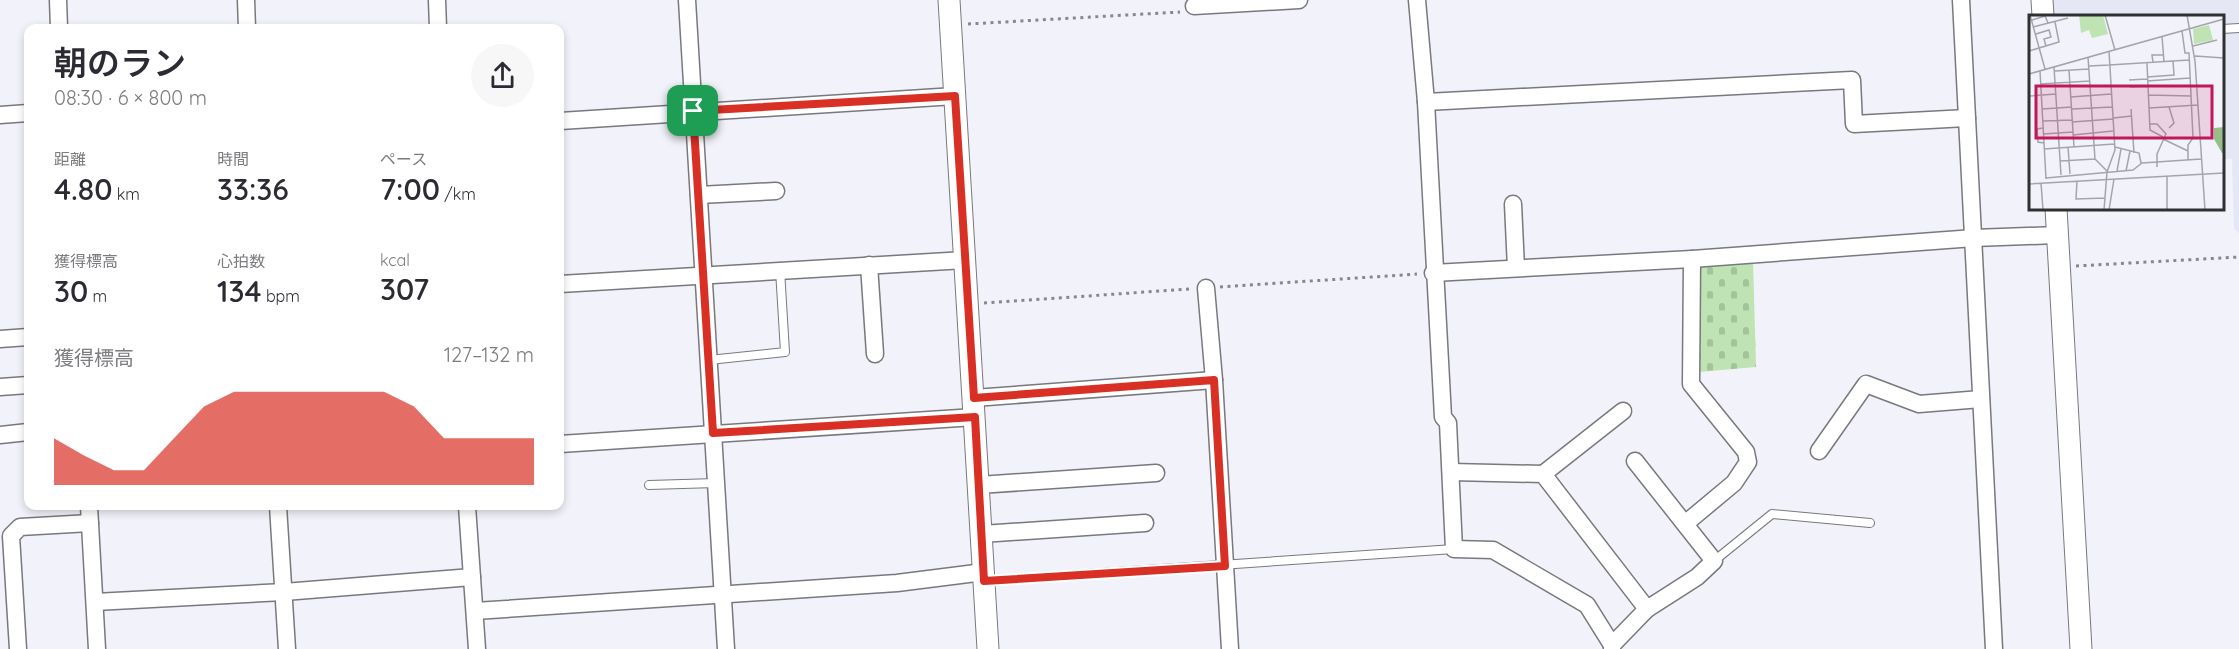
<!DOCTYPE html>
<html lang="ja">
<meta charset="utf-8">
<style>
:root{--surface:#fff;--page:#f7f7f7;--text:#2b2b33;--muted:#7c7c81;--accent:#d93025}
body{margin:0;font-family:Quicksand,"Noto Sans JP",sans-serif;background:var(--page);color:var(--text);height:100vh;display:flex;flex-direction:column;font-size:22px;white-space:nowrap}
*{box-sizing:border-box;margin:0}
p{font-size:20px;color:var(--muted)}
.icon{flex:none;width:33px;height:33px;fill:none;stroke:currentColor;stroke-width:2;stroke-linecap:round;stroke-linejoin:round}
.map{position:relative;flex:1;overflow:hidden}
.side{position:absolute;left:24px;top:24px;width:540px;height:486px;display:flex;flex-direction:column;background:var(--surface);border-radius:12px;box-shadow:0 3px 9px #0003}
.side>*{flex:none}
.pin{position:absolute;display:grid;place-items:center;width:51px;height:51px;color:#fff;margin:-26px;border-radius:12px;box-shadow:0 3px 9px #0006}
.round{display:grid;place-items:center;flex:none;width:63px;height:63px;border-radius:32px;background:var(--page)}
.head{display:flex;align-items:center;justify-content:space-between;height:102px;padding:0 30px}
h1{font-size:33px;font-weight:600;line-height:45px}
.metrics{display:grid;grid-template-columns:repeat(3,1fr);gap:9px;height:102px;padding:6px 30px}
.metrics div{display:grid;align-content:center}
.metrics b{font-size:30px;font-weight:600}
.metrics small{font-size:16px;font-weight:400}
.metrics p{font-size:16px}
.chart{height:168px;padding:12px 30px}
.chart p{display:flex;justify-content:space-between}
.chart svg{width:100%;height:108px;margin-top:6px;fill:var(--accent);opacity:.7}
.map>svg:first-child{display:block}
</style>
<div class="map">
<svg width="2239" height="649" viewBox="0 0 2239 649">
<defs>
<pattern id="cemetery-stones" width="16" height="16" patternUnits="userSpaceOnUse" patternTransform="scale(1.5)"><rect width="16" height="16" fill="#bfe3b3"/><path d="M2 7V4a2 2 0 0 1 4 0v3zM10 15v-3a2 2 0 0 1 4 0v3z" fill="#a4c39a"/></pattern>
</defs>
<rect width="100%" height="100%" fill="#f2f3fa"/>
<path fill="#e6e7f5" d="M2051,0H2239V233L2234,229L2232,159H2223L2222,16H2052Z"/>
<path fill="url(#cemetery-stones)" d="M1753,260L1756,367L1699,372L1700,264Z"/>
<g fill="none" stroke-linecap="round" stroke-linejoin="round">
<defs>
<g id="service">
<path d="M2222,29L2239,28"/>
<path d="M709,360L785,352L780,270"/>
<path d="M649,485L716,483"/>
<path d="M1714,561L1772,514L1870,523"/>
<path d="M985,581L1454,549"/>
</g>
<g id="minor">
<path d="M58,0L59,28"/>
<path d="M246,0L247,28"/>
<path d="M437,0L438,28"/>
<path d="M687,0L726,649"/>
<path d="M1417,0L1426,102L1443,417L1448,423L1454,549L1493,550L1587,605L1612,645"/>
<path d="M1961,0L1994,649"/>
<path d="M1194,6L1299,0"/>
<path d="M1426,102L1852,80L1854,124L1967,118"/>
<path d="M0,115L28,113"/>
<path d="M560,121L955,96"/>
<path d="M699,195L776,191"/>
<path d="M1513,204L1516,268"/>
<path d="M869,265L875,354"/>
<path d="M1433,273L1692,259L1974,238L2057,235"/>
<path d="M560,284L965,260"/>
<path d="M1206,288L1214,380L1230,649"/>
<path d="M0,339L28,337"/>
<path d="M0,387L28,385"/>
<path d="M974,398L1214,380"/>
<path d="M0,435L28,432"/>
<path d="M560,444L975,417"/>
<path d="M1819,451L1866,384L1919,404L1981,399"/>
<path d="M1635,461L1714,561L1697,577L1647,609"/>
<path d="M1451,472L1543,474L1647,609L1612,645V649"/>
<path d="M1543,474L1623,411"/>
<path d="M979,485L1156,473"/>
<path d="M89,506L97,649"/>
<path d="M278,506L287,649"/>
<path d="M467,506L477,649"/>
<path d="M1686,523L1734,483L1748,462L1746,452L1691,384L1692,259"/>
<path d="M982,534L1145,523"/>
<path d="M95,602L284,592L472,577"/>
<path d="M475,611L897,583L984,572"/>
<path d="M18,649L11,536L20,527L90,523"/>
</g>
<g id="tertiary">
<path d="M949,0L988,649"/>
<path d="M2042,0L2043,16"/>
<path d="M2056,208L2081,649"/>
</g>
</defs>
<use href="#service" stroke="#78787e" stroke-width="10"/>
<use href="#minor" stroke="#78787e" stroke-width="19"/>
<use href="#tertiary" stroke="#78787e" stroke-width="23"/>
<g stroke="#88888c" stroke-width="3" stroke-dasharray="3 4.5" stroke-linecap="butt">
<path d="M968,24L1180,12"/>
<path d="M2076,266L2239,257"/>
<path d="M1220,287L1417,274"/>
<path d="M984,303L1190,289"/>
</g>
<use href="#service" stroke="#fff" stroke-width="8"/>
<use href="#minor" stroke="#fff" stroke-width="16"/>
<use href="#tertiary" stroke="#fff" stroke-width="21"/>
</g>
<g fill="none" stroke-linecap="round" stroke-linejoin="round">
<defs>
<path id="route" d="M955,96L974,398L1214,380L1225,566L984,581L975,417L713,433L693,111Z"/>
</defs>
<use href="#route" stroke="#fff" stroke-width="12"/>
<use href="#route" stroke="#d93025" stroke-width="8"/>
</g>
<g transform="translate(2029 15)">
<rect width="195" height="195" fill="#f2f3fa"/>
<path d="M50,0H74L79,19L63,23L60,15L52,18ZM180,10L184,25L165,29L164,14Z" fill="#bfe3b3"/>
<path d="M195,112V138H193L185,124V113Z" fill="#97be89"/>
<path fill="none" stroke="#a4a5aa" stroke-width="1.5" d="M1,0L16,54M76,0L86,35M158,0L166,46L176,195M3,5L16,1L19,8M4,12L39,3M153,16L156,38H160L164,123L159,130V145M7,19L20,15L22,22L15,24L17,31M133,21L135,47M164,31L188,25M0,36L30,27L26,7M166,41L195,43M59,42L66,144M124,47L123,40H134M118,48L121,115L134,122M80,50L160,45M60,51L80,50M25,52L32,160M40,55L45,132M11,56L17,164M26,56L60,54M0,59L195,4M118,62L145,60L144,46M100,65L118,64M118,66L161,63M11,69L61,66M101,72L126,71M119,80L162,81M0,81L27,79M42,82L82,79M120,93L169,90M13,94L43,92M43,94L83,92M102,94L105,138M84,103L103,101M14,106L43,105M43,107L84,104M121,109H128L137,119L128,139V152M14,113L8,114L9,127L15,128M140,113L145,108L140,92M14,119L44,117M44,120L84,116M134,124L159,136M39,132L41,159M86,132L110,138L112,148M15,134L85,129M31,146L66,144L78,156M88,156L92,134M97,156L101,136M138,161V195M17,163L104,155L113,148L172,144M48,166L47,184L76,183M12,168L14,195M0,169L195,158M75,195L78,157L86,135L80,36M80,195L85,164"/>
<path fill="#c2185b" fill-opacity="0.15" stroke="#c2185b" stroke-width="3" d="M7,71H183V123H7Z"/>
<rect width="195" height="195" fill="none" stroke="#303032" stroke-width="3"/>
</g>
</svg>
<div class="pin" style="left:693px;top:111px;background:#1e9e55"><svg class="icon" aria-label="arrive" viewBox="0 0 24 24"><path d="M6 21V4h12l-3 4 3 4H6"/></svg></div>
<section class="side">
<div class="head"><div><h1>朝のラン</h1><p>08:30 · 6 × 800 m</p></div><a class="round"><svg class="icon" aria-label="share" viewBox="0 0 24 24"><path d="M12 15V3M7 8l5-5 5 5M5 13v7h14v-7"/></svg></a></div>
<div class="metrics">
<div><p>距離</p><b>4.80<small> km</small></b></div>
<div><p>時間</p><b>33:36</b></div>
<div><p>ペース</p><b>7:00<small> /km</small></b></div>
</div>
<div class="metrics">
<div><p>獲得標高</p><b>30<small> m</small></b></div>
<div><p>心拍数</p><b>134<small> bpm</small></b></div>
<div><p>kcal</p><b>307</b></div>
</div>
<div class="chart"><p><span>獲得標高</span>127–132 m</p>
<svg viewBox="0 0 160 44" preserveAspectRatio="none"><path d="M0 44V25L10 32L20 38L30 38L40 25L50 12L60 6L70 6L80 6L90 6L100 6L110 6L120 12L130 25L140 25L150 25L160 25V44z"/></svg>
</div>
</section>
</div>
